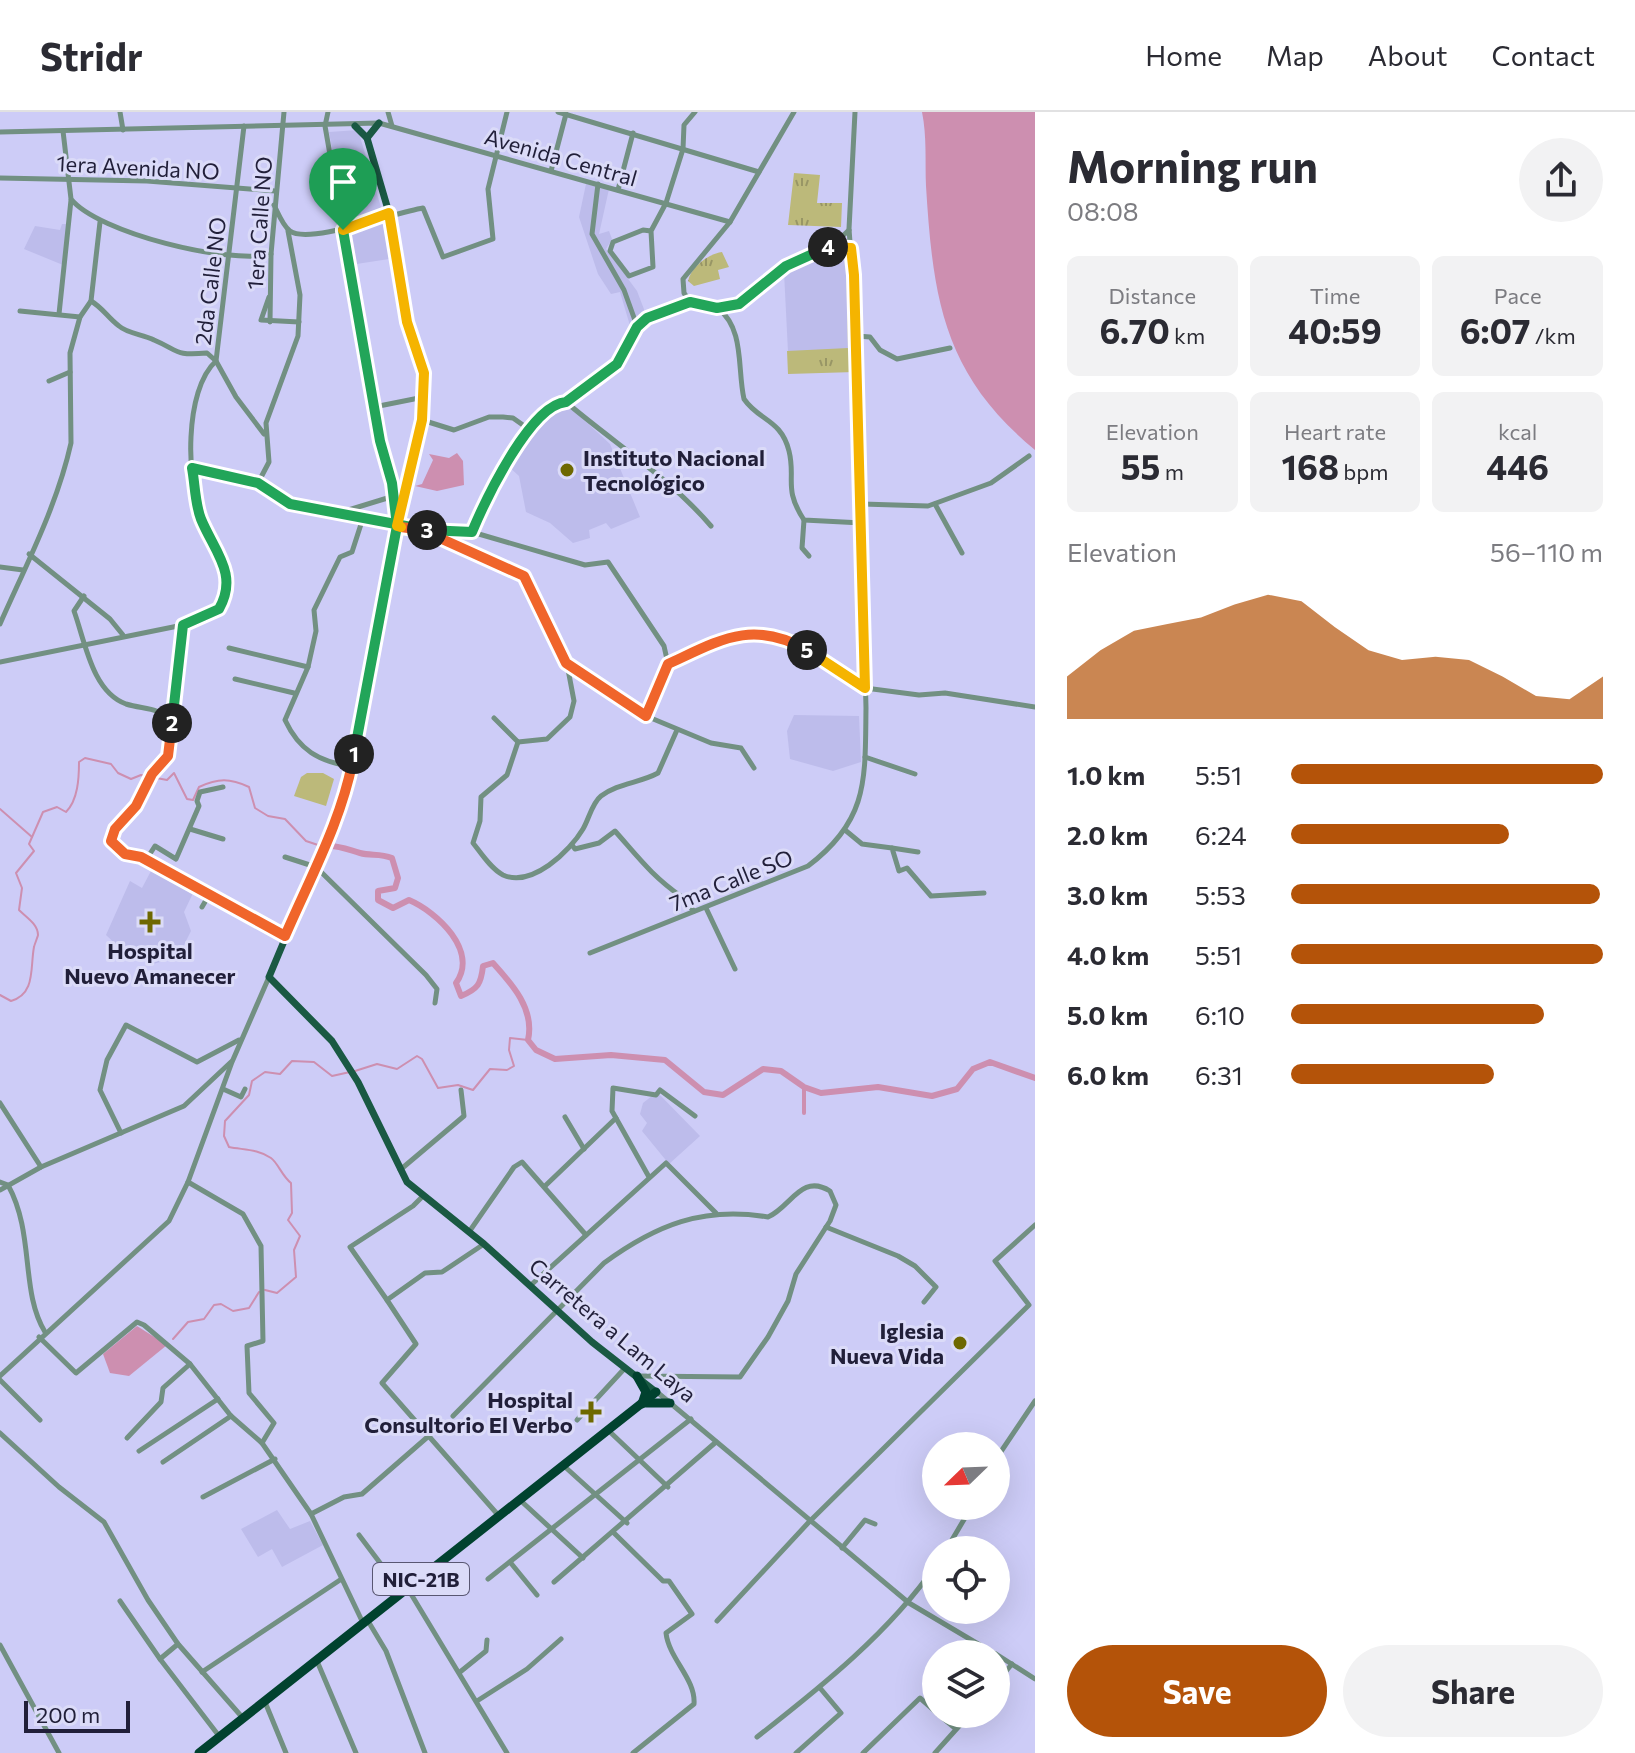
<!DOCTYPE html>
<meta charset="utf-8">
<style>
:root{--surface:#fff;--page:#f2f2f3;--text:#2b2b33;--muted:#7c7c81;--line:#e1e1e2;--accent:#b45309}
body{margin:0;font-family:Commissioner,sans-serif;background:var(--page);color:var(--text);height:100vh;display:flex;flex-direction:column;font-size:30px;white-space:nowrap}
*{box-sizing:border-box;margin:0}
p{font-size:26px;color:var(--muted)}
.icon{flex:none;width:44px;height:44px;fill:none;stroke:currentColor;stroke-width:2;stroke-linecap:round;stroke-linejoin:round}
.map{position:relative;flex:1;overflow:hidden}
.details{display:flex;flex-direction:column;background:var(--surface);width:600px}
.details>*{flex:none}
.needle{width:52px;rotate:247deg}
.tools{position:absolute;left:922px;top:1320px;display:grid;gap:16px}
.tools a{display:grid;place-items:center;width:88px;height:88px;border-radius:50%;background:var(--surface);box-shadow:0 8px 32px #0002;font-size:40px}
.scale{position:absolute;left:24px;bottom:20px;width:106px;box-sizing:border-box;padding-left:8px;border:4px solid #211f39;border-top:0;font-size:22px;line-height:28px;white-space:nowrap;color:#211f39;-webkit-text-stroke:6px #dbdbf8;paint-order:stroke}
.pin{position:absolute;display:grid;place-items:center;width:68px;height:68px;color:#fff;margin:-82px -34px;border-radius:50% 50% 50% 0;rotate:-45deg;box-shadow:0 0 8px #0007}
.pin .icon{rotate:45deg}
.km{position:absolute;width:40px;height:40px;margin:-20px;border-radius:50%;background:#222;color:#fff;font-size:22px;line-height:40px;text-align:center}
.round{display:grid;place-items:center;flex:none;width:84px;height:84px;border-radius:42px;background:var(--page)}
.headline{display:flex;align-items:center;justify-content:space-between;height:136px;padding:0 32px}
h1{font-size:44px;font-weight:700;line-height:60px}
.stats{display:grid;grid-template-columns:repeat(3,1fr);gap:12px;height:136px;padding:8px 32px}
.stats div{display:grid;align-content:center;border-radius:12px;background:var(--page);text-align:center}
.stats b{font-size:34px;font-weight:700}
.stats small{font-size:22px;font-weight:400}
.stats p{font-size:22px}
.chart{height:224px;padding:16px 32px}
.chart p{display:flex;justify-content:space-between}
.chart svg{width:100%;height:144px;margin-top:8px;fill:var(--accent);opacity:.7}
.primary-button{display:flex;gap:16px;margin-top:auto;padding:16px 32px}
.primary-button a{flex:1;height:92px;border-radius:48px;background:var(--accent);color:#fff;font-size:32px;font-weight:700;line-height:92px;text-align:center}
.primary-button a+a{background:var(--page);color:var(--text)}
ul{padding:0 32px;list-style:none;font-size:26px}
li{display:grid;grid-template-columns:128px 96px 1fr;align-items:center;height:60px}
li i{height:20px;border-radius:10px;background:var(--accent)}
header{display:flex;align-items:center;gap:48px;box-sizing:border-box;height:112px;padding:0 40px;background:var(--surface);border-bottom:2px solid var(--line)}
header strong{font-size:38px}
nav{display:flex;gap:44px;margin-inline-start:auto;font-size:28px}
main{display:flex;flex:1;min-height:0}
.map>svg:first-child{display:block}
</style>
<header>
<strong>Stridr</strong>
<nav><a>Home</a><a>Map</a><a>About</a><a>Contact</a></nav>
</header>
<main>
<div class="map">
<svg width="1035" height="1641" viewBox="0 0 1035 1641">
<defs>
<pattern id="grass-tufts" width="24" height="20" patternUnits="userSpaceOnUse" patternTransform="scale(2)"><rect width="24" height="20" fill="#bcb97a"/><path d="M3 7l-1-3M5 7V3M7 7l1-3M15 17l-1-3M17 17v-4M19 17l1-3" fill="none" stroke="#989665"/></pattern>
</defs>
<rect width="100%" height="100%" fill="#cdccf7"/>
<g fill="#bdbceb">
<path d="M358,18L383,102L346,115L329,20Z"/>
<path d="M586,72L609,77L599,122L609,119L612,127L606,137L637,179L647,205L631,217L620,180L611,182L598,162L579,105Z"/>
<path d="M382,105L389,147L350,153L344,119Z"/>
<path d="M62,112H67L63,153L24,137L35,114L60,118Z"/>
<path d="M846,138L848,238L788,240L784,160L811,144Z"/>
<path d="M558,294H569L610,332L640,405L611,417L606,411L589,418L590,426L573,431L550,411L526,400L519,364L507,353L537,312Z"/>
<path d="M794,603L859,604L861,650L833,659L790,647L787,619Z"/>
<path d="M151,759L194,779L184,800L191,819L178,845L153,852L125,841L106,823L130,769L142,776Z"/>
<path d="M657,980L700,1024L669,1052L642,1019L647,1011L640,1002L643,991Z"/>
<path d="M277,1398L290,1417L310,1409L323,1433L282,1455L272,1437L258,1445L241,1417Z"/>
</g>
<g fill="url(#grass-tufts)">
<path d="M794,61L820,63L817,91H842L841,115L788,113Z"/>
<path d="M831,137H849L855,260L788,262L787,239L848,236L846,141L811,145Z"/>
<path d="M722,140L729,155L718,158L720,167L694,174L688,169C691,155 708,142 722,140Z"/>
</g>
<path fill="#bcb97a" d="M307,661H323L334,667L326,694L294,684L301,665Z"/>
<g fill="#cd8fb0">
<path d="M922,0H1035V338C943,262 933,186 926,74C925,49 927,25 922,0Z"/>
<path d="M457,341L463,349L464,373L437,379L415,374L422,372L433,348L429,342L449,346Z"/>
<path d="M137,1214L167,1233L129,1264L110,1261L103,1242Z"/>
</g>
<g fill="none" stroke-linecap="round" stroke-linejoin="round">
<g stroke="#cd8fb0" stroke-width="2">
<path d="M0,697L32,725"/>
<path d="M0,883L11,889C36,882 30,855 34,835C34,834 38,824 38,823C38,812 26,805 19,798L22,776L16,761L34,739L29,732L43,700L57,695L66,700C78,688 79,666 79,650L85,646L111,652L118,661L131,667L141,663L167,668L174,661L187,687L193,688L199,675C218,666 230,666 249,675L255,696L268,704L285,707L306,729L321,734"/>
<path d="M355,959L377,952L397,957L417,944L422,947L438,976L458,973L473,978L490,957L507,958L514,954L509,938L510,926L528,928"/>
<path d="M265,1178L277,1181L296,1165L294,1138L300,1124L288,1108L292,1101L291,1071C282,1064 278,1051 271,1046C258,1037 244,1038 229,1035L224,1024L225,1009L249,983L252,969L265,960L280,962L292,949L314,950L332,964L350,960"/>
<path d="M173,1227L188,1210L204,1207L214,1193L221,1192L233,1199L249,1196L259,1180"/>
</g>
<path stroke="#cd8fb0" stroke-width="4" d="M804,1001V975"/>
<path stroke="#cd8fb0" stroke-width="6" d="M329,734C341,734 349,738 360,741C371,744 380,741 392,746L398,766L395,776L378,779V788L393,796L409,788C437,800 479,839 456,871L461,884C478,877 481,872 483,854L493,851C512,872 535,897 528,928L536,938L555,947L611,943L665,948L704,980L723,983L763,957L781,959L804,975L821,981L878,975L932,984L957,977L973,957L990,950L1035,966"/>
<g stroke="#729082" stroke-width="5">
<path d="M120,0L123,18"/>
<path d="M328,0L325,14L380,329L392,371L396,409"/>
<path d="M388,0L392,14"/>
<path d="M558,0L759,60"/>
<path d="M63,19L71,87C98,121 230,153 271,142"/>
<path d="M0,20L379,11L730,110"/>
<path d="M551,59L566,2"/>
<path d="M0,66L147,69L275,79"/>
<path d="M598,72L592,122L624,178L637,214"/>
<path d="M618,78L633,21"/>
<path d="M274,93C278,101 283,114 290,119C309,133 396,100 423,96L443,145L493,127L488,77L507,0"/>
<path d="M651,119L643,118L613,130L610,139L629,164L653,155L651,119L666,91L683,37L684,13L695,0"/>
<path d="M832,134L851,136"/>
<path d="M269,185L261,208L299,210"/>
<path d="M91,189C103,196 108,206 119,214C128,222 143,222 154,228C180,239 174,244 207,241L216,249L236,285L264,322"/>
<path d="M690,190L684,181L683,167L730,110L794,0"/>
<path d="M718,196C745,218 737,256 744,287C759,309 781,307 789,339C796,367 783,376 804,408L862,411"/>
<path d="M20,199L80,205"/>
<path d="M59,202L71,88"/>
<path d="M270,210L271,142L284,0"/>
<path d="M857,224L870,225L880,238L897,247L950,236"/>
<path d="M49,269L70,260"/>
<path d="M566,290C615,332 669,365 711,414"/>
<path d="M374,295L424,285"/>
<path d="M422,308L454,318L489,305H503L513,306L530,318"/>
<path d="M192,356L258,371L290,392L422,418L472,420L585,453L608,450L664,534L668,552L646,604"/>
<path d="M258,371L269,350L266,311L298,224L300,183L288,119"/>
<path d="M862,392L928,394L991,371L1029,344"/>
<path d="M935,392L962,441"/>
<path d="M342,400L394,384"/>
<path d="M804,408L802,436L809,444"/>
<path d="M424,419L527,467L552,529L566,551L646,604L711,631L741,636L754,656"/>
<path d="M472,420C485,390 530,292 566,290L617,252L641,210L690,190L717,196L739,192L786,154L832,134L849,118"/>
<path d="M29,442L110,507L123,523"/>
<path d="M0,455L23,458"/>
<path d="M84,484L74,499C85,529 92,580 126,592C145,598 158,594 172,611"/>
<path d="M0,512C26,453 57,394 71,331L70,241L80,205L91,189L100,110"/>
<path d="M183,513L168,644L152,662L136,694L115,717L111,729L125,742L141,745L285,824"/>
<path d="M229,536L308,555"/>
<path d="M0,550L183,513C256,488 222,458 202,408C186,369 184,278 216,249L244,14"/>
<path d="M668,552L734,522H767L794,531L865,576L919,583L945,581L1035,595"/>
<path d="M235,567L294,581"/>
<path d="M494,606L518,630L547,627L570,605L574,589L567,552"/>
<path d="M518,630L507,663L481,685L480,709L473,731C481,741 491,757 503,763C532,776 570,739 583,717C589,707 592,691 601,684C618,671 640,671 658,661L677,618"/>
<path d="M865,645L915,662"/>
<path d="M351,654C319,650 299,638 285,608L308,555L316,519L314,498L340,445L352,440L363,406"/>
<path d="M190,717L223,727"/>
<path d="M845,718L862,732L892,736L899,759L907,756L931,784L984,781"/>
<path d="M572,733L575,737L599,731L615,719C639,746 652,764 682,785C687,789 689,795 694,799"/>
<path d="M892,736L918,740"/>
<path d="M285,745L316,755L426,863L437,877L435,891"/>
<path d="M146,748L155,734L176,747L199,694L197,689L200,680L223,675"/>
<path d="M202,795L209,783"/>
<path d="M706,796L735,857"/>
<path d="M590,841L808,754C869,708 865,667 866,596L857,224L849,117L855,0"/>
<path d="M223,977L241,985L245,977"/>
<path d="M0,991L41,1055"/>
<path d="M565,1005L584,1037"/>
<path d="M121,1021L100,978L107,948L126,913L197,950L239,928"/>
<path d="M400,1058L464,1004L461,978"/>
<path d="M649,1065L612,999L613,976L656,983L660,978L695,1004"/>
<path d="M0,1070L8,1073C35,1122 20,1179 45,1220"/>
<path d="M188,1070L243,1102L261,1134L263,1229L247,1234L249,1281L274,1311L262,1331L311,1402L363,1511"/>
<path d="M545,1074L616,1006"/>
<path d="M0,1078L41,1055L184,994L231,950"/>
<path d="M826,1115L898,1144L915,1154L936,1175L924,1190"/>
<path d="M469,1120L514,1055L522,1050L586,1123"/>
<path d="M484,1132L442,1160L425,1161L387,1188L416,1232L382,1271L499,1404"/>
<path d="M531,1173L666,1051L716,1101"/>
<path d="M387,1188L350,1135L413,1094L423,1084"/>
<path d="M39,1225L76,1261L137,1210L144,1213L190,1252L231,1304L262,1331"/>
<path d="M0,1264L169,1109L188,1070L232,950L269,865"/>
<path d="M0,1268L40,1308"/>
<path d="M657,1280L909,1491L995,1542"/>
<path d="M453,1304L604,1151C656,1113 703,1094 768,1105C791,1095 801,1061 830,1079L836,1093L830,1109L796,1162L788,1189L768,1225L740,1265L638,1264"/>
<path d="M577,1308L625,1256"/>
<path d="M609,1319L668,1375"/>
<path d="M0,1321L59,1375L104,1410L148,1488L178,1532L242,1605"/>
<path d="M127,1326L161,1290L163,1276L190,1252"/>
<path d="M139,1339L218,1287"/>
<path d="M996,1347L1035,1289"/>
<path d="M163,1350L231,1304"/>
<path d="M564,1354L627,1411"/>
<path d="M203,1385L275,1347"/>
<path d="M520,1388L583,1446"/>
<path d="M311,1402L344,1385L362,1382L431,1322"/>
<path d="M614,1421L663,1469H669L692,1502L666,1521C669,1547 696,1567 694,1592L633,1641"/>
<path d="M359,1423L402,1480"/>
<path d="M842,1436L865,1408L875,1412"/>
<path d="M946,1438L972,1394"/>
<path d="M510,1450L537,1483"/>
<path d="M488,1467L691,1307"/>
<path d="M554,1470L716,1330"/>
<path d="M408,1477L507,1641"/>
<path d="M120,1489L160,1547"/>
<path d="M368,1509L386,1539L425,1641"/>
<path d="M717,1509L809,1410L1029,1193L995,1149L1035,1113"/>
<path d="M178,1532L160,1547L219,1624"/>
<path d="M0,1533L59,1641"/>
<path d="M996,1542L1035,1567"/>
<path d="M317,1549L356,1641"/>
<path d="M202,1560L340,1468"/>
<path d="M460,1560L486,1539L487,1528"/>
<path d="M996,1571L1012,1552"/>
<path d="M477,1589L527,1557L561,1527"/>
<path d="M265,1590L286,1641"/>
<path d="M938,1602L956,1617"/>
<path d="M757,1625C821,1575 890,1520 936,1453"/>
<path d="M796,1641L841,1601L820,1576"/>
<path d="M863,1641L920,1586L936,1600"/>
<path d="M935,1641L970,1602"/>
</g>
<g stroke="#1a5943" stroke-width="7">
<path d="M355,14L367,26L389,101L407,210L423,252L422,308L397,414L347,679L269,865L332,929L358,970L407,1070L484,1132L592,1230L656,1280"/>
<path d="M367,26L379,11"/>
</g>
<g stroke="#01422f" stroke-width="9">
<path d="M637,1264L646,1280L642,1292"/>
<path d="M646,1291H670"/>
<path d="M199,1641L656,1280"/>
</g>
</g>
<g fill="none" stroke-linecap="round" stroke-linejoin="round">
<defs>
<path id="split-1" d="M343,118L380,329L392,371L397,414L354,642"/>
<path id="split-2" d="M172,611L168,644L152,662L136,694L115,717L111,729L125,742L141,745L285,824C311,764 343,706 354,642"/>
<path id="split-3" d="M172,611L183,513L219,497C239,462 214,439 201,407C195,392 195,372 192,356L258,371L290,392L427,418"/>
<path id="split-4" d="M427,418L472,420C485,389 530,293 566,290L617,252L637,215L647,206L690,190L717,196L739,192L786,154L828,135"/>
<path id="split-5" d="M807,538L865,576L854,163L851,136L828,135"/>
<path id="split-6" d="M401,415L422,418L524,464L566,551L646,604L668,552C720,528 752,507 807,538"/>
<path id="split-7" d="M343,118L389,101L407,210L424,261L422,308L397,414L401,415"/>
</defs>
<use href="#split-1" stroke="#fff" stroke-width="16"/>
<use href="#split-2" stroke="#fff" stroke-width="16"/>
<use href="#split-3" stroke="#fff" stroke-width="16"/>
<use href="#split-4" stroke="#fff" stroke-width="16"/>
<use href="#split-5" stroke="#fff" stroke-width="16"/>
<use href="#split-6" stroke="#fff" stroke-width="16"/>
<use href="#split-7" stroke="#fff" stroke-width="16"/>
<use href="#split-1" stroke="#22a559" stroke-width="10"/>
<use href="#split-2" stroke="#f0652b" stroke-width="10"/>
<use href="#split-3" stroke="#22a559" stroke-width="10"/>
<use href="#split-4" stroke="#22a559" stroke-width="10"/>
<use href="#split-5" stroke="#f5b400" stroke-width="10"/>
<use href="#split-6" stroke="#f0652b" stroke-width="10"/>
<use href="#split-7" stroke="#f5b400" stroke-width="10"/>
</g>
<g fill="#6e6800" stroke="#dbdbf8" stroke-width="3">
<circle cx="567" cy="358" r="8"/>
<path d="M146 798h8v8h8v8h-8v8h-8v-8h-8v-8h8z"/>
<circle cx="960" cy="1231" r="8"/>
<path d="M587 1288h8v8h8v8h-8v8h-8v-8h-8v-8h8z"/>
</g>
<g text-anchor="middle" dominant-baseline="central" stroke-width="6" stroke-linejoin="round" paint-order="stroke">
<rect fill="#dbdbf8" stroke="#595772" stroke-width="2" x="373" y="1451" width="96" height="32" rx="6"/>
<g font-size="20" font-weight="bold" fill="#211f39">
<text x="421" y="1467">NIC-21B</text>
</g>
<g font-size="22" fill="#211f39" stroke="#dbdbf8">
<text transform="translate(561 45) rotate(16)">Avenida Central</text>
<text transform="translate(138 55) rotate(3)">1era Avenida NO</text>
<text transform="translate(259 111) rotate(-86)">1era Calle NO</text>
<text transform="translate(210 169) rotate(-83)">2da Calle NO</text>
<text transform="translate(731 768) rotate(-22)">7ma Calle SO</text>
<text transform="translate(613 1218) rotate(40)">Carretera a Lam Laya</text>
</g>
<g font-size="22" font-weight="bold" fill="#211f39" stroke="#dbdbf8" text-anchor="end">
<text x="583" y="345" text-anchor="start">Instituto Nacional<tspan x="583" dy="25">Tecnológico</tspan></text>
<text x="150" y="838" text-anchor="middle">Hospital<tspan x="150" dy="25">Nuevo Amanecer</tspan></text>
<text x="944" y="1218">Iglesia<tspan x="944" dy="25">Nueva Vida</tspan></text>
<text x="573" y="1287">Hospital<tspan x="573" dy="25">Consultorio El Verbo</tspan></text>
</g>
</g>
</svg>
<div class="tools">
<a><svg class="needle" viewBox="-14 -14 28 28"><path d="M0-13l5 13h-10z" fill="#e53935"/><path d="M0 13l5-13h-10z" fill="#7c7c81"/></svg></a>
<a><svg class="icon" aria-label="locate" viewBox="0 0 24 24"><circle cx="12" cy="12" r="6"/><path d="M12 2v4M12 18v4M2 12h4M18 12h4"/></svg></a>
<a><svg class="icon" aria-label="layers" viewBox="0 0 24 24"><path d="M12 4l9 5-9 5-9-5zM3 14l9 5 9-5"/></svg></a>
</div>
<div class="scale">200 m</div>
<div class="pin" style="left:343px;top:118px;background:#1e9e55"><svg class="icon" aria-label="arrive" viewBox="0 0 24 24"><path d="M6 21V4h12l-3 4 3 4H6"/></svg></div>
<b class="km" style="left:354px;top:642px">1</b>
<b class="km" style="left:172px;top:611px">2</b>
<b class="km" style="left:427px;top:418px">3</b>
<b class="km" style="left:828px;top:135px">4</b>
<b class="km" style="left:807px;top:538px">5</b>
</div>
<section class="details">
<div class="headline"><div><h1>Morning run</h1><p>08:08</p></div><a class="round"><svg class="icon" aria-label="share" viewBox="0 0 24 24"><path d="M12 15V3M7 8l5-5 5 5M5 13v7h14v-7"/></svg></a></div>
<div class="stats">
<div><p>Distance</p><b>6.70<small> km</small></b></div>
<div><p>Time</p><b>40:59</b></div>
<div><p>Pace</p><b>6:07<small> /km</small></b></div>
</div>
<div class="stats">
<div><p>Elevation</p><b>55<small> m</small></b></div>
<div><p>Heart rate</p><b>168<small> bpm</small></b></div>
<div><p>kcal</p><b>446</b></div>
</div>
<div class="chart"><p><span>Elevation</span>56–110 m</p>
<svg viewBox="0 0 160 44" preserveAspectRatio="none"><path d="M0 44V31L10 23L20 17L30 15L40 13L50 9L60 6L70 8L80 16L90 23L100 26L110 25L120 26L130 31L140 37L150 38L160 31V44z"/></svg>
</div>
<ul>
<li><b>1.0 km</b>5:51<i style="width:100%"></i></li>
<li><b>2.0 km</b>6:24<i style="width:70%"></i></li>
<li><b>3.0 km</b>5:53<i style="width:99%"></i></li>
<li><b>4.0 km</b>5:51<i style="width:100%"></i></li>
<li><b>5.0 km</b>6:10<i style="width:81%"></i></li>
<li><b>6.0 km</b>6:31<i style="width:65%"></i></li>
</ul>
<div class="primary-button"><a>Save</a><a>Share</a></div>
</section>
</main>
